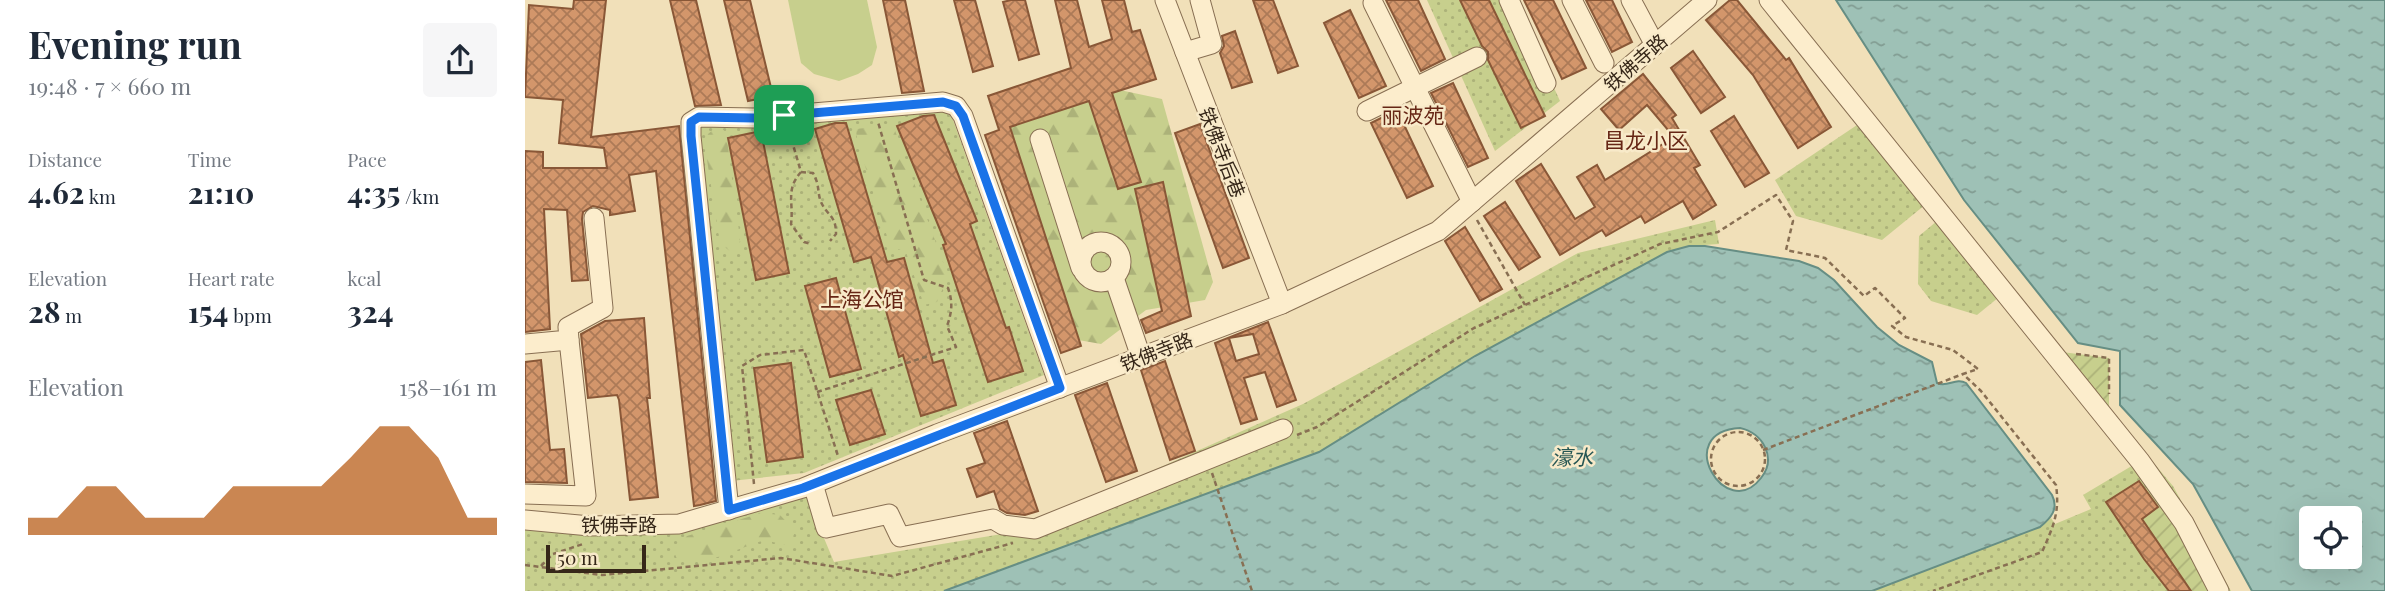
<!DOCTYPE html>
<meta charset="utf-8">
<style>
:root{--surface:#fff;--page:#f6f6f7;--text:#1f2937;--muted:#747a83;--accent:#b45309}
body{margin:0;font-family:"Playfair Display","Noto Sans SC",serif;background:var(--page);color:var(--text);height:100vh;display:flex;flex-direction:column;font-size:26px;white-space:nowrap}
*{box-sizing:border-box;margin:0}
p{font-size:23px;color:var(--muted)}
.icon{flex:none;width:38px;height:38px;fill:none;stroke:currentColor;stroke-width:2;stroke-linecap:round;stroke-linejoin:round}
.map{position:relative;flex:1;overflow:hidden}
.drawer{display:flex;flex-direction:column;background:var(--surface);width:525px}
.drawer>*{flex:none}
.fabs{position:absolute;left:1774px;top:506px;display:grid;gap:14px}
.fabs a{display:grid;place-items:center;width:63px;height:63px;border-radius:7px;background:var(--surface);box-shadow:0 7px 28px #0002;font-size:35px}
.scale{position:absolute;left:21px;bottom:18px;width:100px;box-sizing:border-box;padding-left:7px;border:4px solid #362719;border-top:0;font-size:19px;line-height:24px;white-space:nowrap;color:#362719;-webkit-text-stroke:5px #f8eac9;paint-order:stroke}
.pin{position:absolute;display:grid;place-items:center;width:60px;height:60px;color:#fff;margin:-30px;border-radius:14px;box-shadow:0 4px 10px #0006}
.round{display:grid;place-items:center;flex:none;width:74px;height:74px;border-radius:7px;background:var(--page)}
.overview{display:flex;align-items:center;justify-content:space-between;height:119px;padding:0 28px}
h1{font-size:38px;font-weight:700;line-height:52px}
.figures{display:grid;grid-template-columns:repeat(3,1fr);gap:10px;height:119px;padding:7px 28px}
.figures div{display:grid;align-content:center}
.figures b{font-size:30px;font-weight:700}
.figures small{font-size:19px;font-weight:400}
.figures p{font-size:19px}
.chart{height:196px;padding:14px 28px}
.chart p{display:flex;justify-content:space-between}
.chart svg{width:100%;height:126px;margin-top:7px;fill:var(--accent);opacity:.7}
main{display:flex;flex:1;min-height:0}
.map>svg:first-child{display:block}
</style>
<main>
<section class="drawer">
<div class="overview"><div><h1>Evening run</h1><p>19:48 · 7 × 660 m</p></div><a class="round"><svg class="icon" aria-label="share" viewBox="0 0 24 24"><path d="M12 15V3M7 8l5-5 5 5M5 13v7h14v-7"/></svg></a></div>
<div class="figures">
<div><p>Distance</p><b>4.62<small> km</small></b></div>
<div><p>Time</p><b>21:10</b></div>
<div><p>Pace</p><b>4:35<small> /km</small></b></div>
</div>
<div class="figures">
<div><p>Elevation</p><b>28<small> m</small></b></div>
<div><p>Heart rate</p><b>154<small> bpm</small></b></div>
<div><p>kcal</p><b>324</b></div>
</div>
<div class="chart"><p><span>Elevation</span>158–161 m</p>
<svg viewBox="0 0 160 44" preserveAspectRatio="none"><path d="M0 44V38L10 38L20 27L30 27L40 38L50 38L60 38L70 27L80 27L90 27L100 27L110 17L120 6L130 6L140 17L150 38L160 38V44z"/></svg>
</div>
</section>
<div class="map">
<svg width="1860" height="591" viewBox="0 0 1860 591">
<defs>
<pattern id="grass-dots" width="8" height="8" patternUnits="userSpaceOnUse" patternTransform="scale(1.75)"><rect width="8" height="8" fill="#c7cf8d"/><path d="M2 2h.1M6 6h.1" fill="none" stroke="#acb279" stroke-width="1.8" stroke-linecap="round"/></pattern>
<pattern id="forest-firs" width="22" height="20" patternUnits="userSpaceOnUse" patternTransform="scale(1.75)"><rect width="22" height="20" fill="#c7cf8d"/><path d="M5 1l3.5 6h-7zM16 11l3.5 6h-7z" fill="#acb279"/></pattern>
<pattern id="garden-furrows" width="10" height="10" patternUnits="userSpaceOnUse" patternTransform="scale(1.75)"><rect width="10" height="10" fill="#c7cf8d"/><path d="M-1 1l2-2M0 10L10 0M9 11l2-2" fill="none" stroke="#acb279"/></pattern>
<pattern id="water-ripples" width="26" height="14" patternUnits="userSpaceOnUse" patternTransform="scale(1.75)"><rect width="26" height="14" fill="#9ec1b6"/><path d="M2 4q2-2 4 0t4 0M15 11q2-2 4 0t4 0" fill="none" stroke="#829d93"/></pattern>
<pattern id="building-cross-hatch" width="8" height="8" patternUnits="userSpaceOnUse" patternTransform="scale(1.75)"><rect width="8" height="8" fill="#d3966b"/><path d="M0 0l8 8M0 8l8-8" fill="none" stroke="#ac7a57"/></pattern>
</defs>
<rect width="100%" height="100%" fill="#f1e0b9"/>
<g fill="url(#grass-dots)">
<path d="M902,0H989L1035,101L970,151Z"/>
<path d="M415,108L427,117L519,375L279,473L206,481L173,127L259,124Z"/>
<path d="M1341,119L1406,200L1357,240L1271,216L1250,180Z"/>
<path d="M1418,216L1479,293L1452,315L1406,301L1393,284L1394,236Z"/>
<path d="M1190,220L1194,244L1164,246L1142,252L950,356L794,452L419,591H0V520L154,524L278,488L309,562L489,532L778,404L1053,253Z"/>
<path d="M1615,461L1694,591H1347L1515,527L1526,518L1530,524L1566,509L1558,495Z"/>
</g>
<g fill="url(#forest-firs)">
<path d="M576,86L637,99L688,282L680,300L621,310L576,344L542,338L481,150L488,114Z"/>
<path d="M368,125L423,276L412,302L399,305L381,252L365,246L332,140L331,129Z"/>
<path d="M193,126L201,132L215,239L214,251L207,253L195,243L180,147L183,134Z"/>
<path d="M236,513L255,515L270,531L265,546L239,540L193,557L153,561L149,552L162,536Z"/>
</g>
<g fill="url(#garden-furrows)">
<path d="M1537,352L1584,358V408Z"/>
<path d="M1622,455L1648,486L1706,591H1666L1617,519L1638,504L1615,461Z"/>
</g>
<path fill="#c7cf8d" d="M263,0H342L352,47L347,65L333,74L314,81L289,74L276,63Z"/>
<g fill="url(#water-ripples)" stroke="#668e84" stroke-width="2" fill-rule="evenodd">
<path d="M1311,0H1860V591H1727L1668,484L1595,405V351L1553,343L1439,200ZM1825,518V556H1787V518Z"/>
<path d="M1164,246H1180L1274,261L1293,268L1309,280L1352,327L1374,345L1407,362L1412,383C1422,388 1431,377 1441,383L1527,495C1534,509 1526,518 1515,527L1347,591H419L794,452L950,356L1142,252ZM1215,428C1238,433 1252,458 1236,478C1201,524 1146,432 1215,428Z"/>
</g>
<g fill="url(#building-cross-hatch)" stroke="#895737" stroke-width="2" fill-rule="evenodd">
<path d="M49,0H81L66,137L154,126L191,501L175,505L169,506L131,171L104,175L110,211L85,215V210L68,206L58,212L57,219L63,280L47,281L42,210L19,209L25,329L0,332V151L18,152V168H82L79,148L34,143L38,100L0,97L4,5L48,9Z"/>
<path d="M145,0H171L196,105L170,106Z"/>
<path d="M199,0H225L248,96L223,101Z"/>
<path d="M358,0H380L399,91L377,93Z"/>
<path d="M429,0H450L468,66L448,72Z"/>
<path d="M486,0H500L514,54L494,60L478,2Z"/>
<path d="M530,0H552L564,47L587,39L577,0H599L607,32L615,30L631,79L587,93L616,182L593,189L564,101L485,127L556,346L536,353L460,135L474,130L463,96L546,68Z"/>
<path d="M728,0H748L773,66L753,73Z"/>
<path d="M861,0H893L920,59L896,71Z"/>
<path d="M935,0H964L1020,116L996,128L963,60V52L957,46Z"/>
<path d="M999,0H1028L1061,68L1037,79Z"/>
<path d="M1061,0H1087L1107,42L1087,52Z"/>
<path d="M1205,0H1212L1261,60L1264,58L1306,127L1273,148L1228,75L1181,20Z"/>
<path d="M825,10L861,86L834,98L799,23Z"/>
<path d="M710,31L727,82L707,88L695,53L699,46L697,36Z"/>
<path d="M1168,51L1200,97L1176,113L1146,68Z"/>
<path d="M1118,74L1151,115L1147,118L1175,165L1169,168L1191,205L1168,219L1158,201L1120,223L1116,216L1081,236L1077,230L1035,255L991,181L1016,164L1050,219L1070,207L1052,177L1072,165L1080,180L1149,137L1122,105L1094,130L1076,109Z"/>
<path d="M928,83L963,158L943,167L906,93Z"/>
<path d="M872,110L908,186L882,198L846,123Z"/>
<path d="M409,115L452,221L445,224L481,328L484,327L498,371L463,382L418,245L421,244L372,126L398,116Z"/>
<path d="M1209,116L1244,173L1220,187L1186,131Z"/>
<path d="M310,123H321L362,262L379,258L408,363L418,360L431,405L396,416L378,355L374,357L346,257L329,262L290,129Z"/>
<path d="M675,124L724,258L698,268L650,133Z"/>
<path d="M236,131L264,273L231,280L203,138Z"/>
<path d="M638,182L666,316L621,333L616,320L637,311L610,189Z"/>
<path d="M980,202L1015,257L994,270L959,216Z"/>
<path d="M940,227L977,289L955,301L920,241Z"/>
<path d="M311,278L336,369L305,377L280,286Z"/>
<path d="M119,318L125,398H122L133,497L105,500L94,400L92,395L63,398L56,334L80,321Z"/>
<path d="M743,322L771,400L752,407L740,372L719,378L732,419L716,424L690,343ZM728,334L734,354L711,361L704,338Z"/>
<path d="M16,360L25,450L39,449L42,483L0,482V362Z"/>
<path d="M640,361L670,451L645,460L616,370Z"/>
<path d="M266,363L278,457L242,462L229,368Z"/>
<path d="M582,383L612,471L581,482L550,395Z"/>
<path d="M346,390L360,434L325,445L311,400Z"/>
<path d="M482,421L513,511L500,515L482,513L475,509L469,491L452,497L442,469L460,463L449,433Z"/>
<path d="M1614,481L1633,507L1617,519L1666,591H1644L1619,559L1581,502Z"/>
</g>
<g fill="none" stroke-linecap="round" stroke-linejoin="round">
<defs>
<g id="minor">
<path d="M640,0L757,304"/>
<path d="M984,0L1021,83"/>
<path d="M1047,0L1079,63"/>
<path d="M1106,0L1130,45"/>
<path d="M1244,0L1615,461L1659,523L1694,591"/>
<path d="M848,3L947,202"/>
<path d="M660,52L687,44L675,0"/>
<path d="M842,111L952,57"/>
<path d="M515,139L556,268"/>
<circle cx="576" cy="262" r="20"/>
<path d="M589,278L616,357"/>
<path d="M0,344L44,340L43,327L78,308L69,218"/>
<path d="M288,484L301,528L364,514L375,537L468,519L478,525L510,529L758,429"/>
<path d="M0,494L61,496L44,340"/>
<path d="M204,510L166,136V122L174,117L229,118L418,102L431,106L438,116L535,388"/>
<path d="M0,520L65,526L154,524L278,488L412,434L757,304L913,231L1182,0"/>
</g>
</defs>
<use href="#minor" stroke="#886f53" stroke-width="21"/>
<g stroke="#886f53" stroke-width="2.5" stroke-dasharray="5 3.5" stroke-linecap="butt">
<path d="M264,131L276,172"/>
<path d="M276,172L288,173C295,185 292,192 296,202C303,217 311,215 311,234L305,241"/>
<path d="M276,172C260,190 269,203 266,224L279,242L286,244"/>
<path d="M952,220L1000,305"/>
<path d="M1551,354L1584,358V394"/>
<path d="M292,392L431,347L422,326C427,312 428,302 423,288L399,280L353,122"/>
<circle cx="1213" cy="459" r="27"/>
<path d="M772,435L792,427L949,328L1135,244L1193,232L1251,195L1268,221L1261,250L1300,258L1339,296L1350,288L1380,318L1367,326L1381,337L1428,350L1453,369L1438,374L1456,391L1531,485C1535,513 1528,527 1517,552L1408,591"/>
<path d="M1238,450L1438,374"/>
<path d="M687,473L727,591"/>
<path d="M229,484L217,366L235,355L279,350L313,456"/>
<path d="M0,565L77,575L256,558L367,576L488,543"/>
<path d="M16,566L28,554L58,544"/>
</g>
<use href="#minor" stroke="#fcedcc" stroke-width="19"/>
</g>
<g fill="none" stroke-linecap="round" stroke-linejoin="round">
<defs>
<path id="route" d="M418,102L431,106L438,116L535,388L278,488L204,510L166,136V122L174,117L229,118Z"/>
</defs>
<use href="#route" stroke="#fff" stroke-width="14"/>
<use href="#route" stroke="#1a73e8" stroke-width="9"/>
</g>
<g text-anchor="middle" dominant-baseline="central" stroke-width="5" stroke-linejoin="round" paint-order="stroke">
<g font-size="19" fill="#362719" stroke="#f8eac9">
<text transform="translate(1110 62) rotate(-41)">铁佛寺路</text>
<text transform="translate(698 152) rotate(69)">铁佛寺后巷</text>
<text transform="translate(631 351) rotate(-21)">铁佛寺路</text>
<text x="94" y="524">铁佛寺路</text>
</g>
<g font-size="21" fill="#662615" stroke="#f8eac9">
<text x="888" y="114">丽波苑</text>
<text x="1121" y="139">昌龙小区</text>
<text x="337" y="298">上海公馆</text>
</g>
<g font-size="21" font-style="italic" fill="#275754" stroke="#f8eac9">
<text x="1047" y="456">濠水</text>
</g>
</g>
</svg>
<div class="fabs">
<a><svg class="icon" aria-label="locate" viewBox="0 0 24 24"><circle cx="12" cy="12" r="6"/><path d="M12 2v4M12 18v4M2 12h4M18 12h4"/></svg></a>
</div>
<div class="scale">50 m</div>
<div class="pin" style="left:259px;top:115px;background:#1e9e55"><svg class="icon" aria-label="arrive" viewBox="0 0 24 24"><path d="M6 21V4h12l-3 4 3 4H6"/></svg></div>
</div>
</main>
